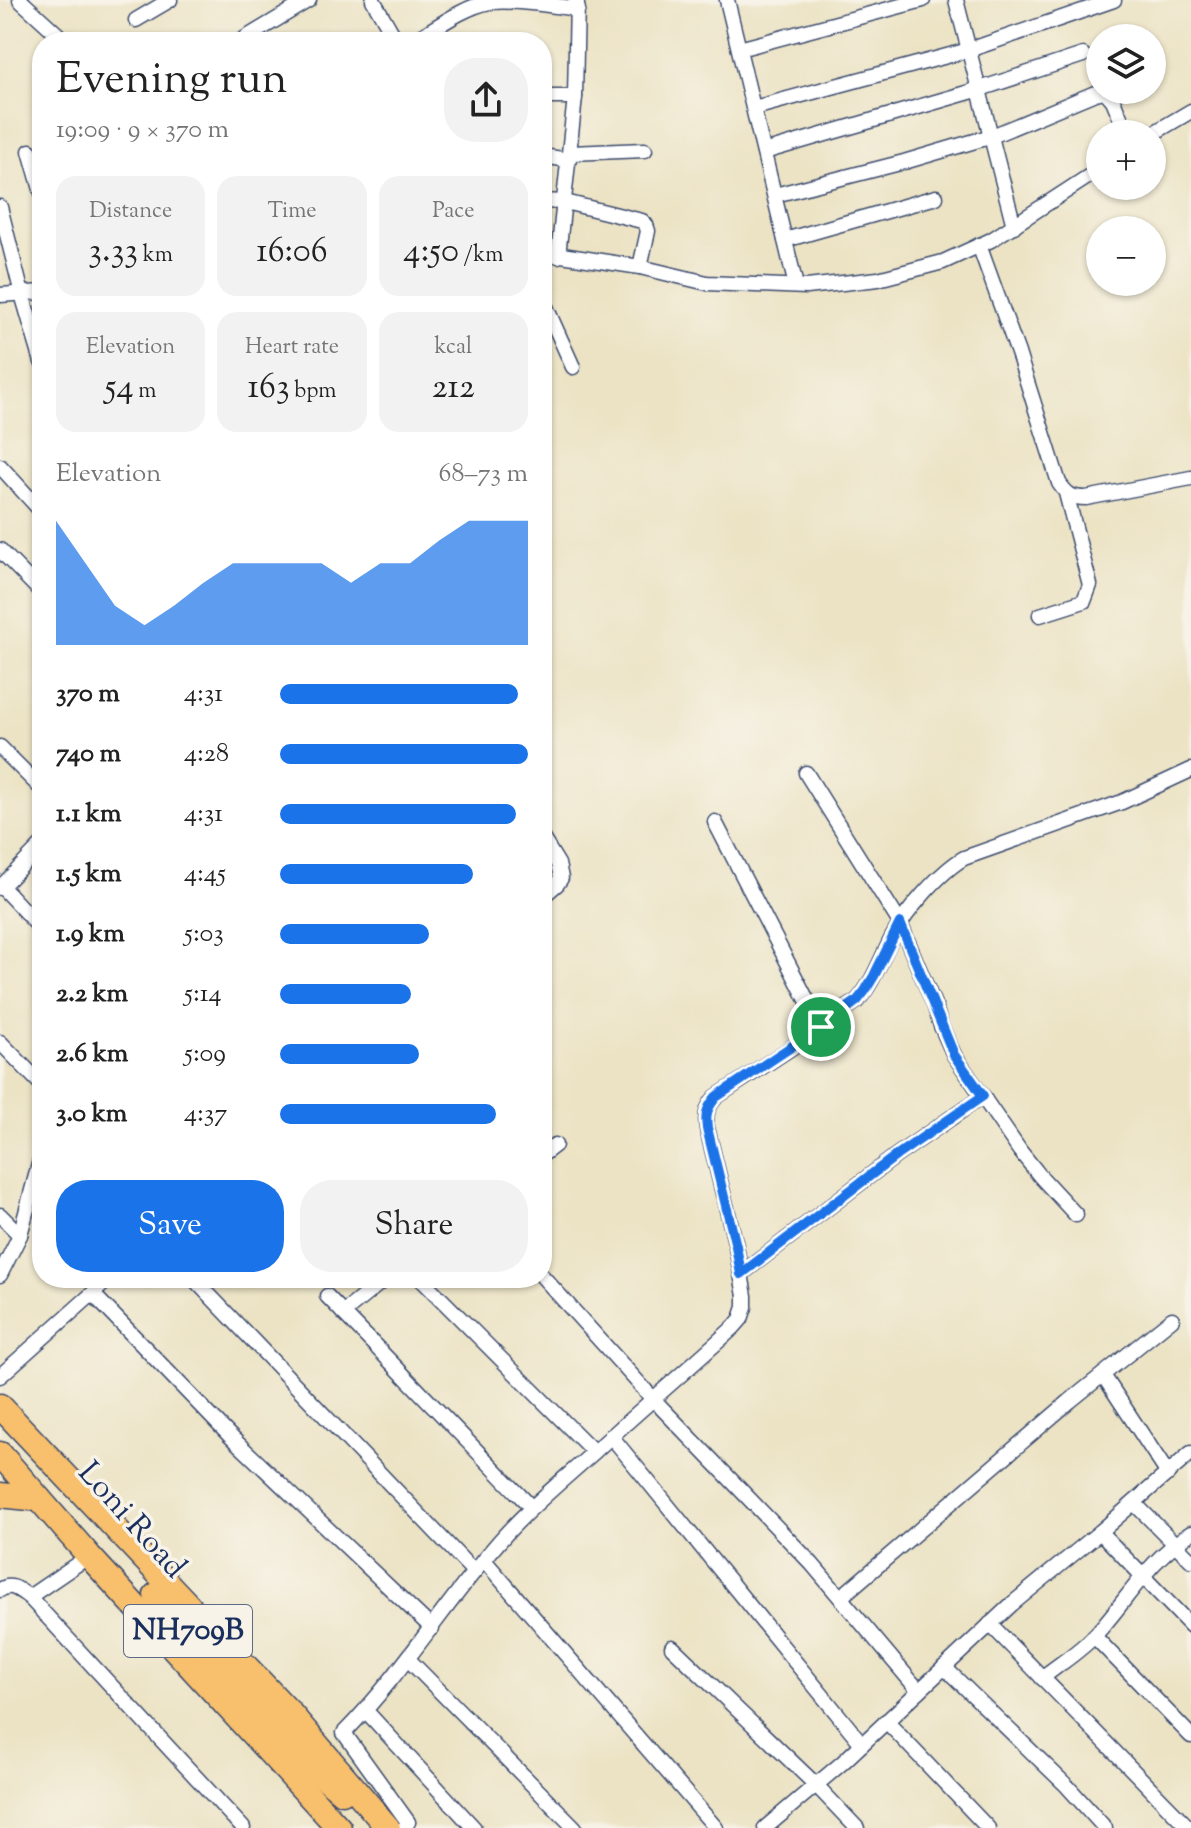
<!DOCTYPE html>
<meta charset="utf-8">
<style>
:root{--surface:#fff;--page:#f2f2f2;--text:#222;--muted:#767676;--accent:#1a73e8}
body{margin:0;font-family:"Sorts Mill Goudy",serif;background:var(--page);color:var(--text);height:100vh;display:flex;flex-direction:column;font-size:30px;white-space:nowrap}
*{box-sizing:border-box;margin:0}
p{font-size:26px;color:var(--muted)}
.icon{flex:none;width:44px;height:44px;fill:none;stroke:currentColor;stroke-width:2;stroke-linecap:round;stroke-linejoin:round}
.map{position:relative;flex:1;overflow:hidden}
.panel{position:absolute;left:32px;top:32px;width:520px;height:1256px;display:flex;flex-direction:column;background:var(--surface);border-radius:32px;box-shadow:0 2px 6px #0004}
.panel>*{flex:none}
.fabs{position:absolute;left:1086px;top:24px;display:grid;gap:16px}
.fabs a{display:grid;place-items:center;width:80px;height:80px;border-radius:50%;background:var(--surface);box-shadow:0 2px 6px #0004;font-size:40px}
.pin{position:absolute;display:grid;place-items:center;width:68px;height:68px;color:#fff;margin:-34px;border:4px solid #fff;border-radius:50%;box-shadow:0 2px 8px #0007}
.round{display:grid;place-items:center;flex:none;width:84px;height:84px;border-radius:32px;background:var(--page)}
.overview{display:flex;align-items:center;justify-content:space-between;height:136px;padding:0 24px}
h1{font-size:44px;font-weight:600;line-height:60px}
.figures{display:grid;grid-template-columns:repeat(3,1fr);gap:12px;height:136px;padding:8px 24px}
.figures div{display:grid;align-content:center;border-radius:20px;background:var(--page);text-align:center}
.figures b{font-size:34px;font-weight:600}
.figures small{font-size:22px;font-weight:400}
.figures p{font-size:22px}
.chart{height:224px;padding:16px 24px}
.chart p{display:flex;justify-content:space-between}
.chart svg{width:100%;height:144px;margin-top:8px;fill:var(--accent);opacity:.7}
.cta{display:flex;gap:16px;margin-top:auto;padding:16px 24px}
.cta a{flex:1;height:92px;border-radius:32px;background:var(--accent);color:#fff;font-size:32px;font-weight:600;line-height:92px;text-align:center}
.cta a+a{background:var(--page);color:var(--text)}
ul{padding:0 24px;list-style:none;font-size:26px}
li{display:grid;grid-template-columns:128px 96px 1fr;align-items:center;height:60px}
li i{height:20px;border-radius:10px;background:var(--accent)}
.map>svg:first-child{display:block}
</style>
<div class="map">
<svg width="1191" height="1828" viewBox="0 0 1191 1828">
<rect width="100%" height="100%" fill="#f7f3e8"/>
<filter id="ink" filterUnits="userSpaceOnUse"><feTurbulence type="fractalNoise" baseFrequency=".0125" numOctaves="2"/><feDisplacementMap in="SourceGraphic" scale="16" xChannelSelector="R" yChannelSelector="G"/><feConvolveMatrix kernelMatrix="1 2 1 2 8 2 1 2 1" color-interpolation-filters="sRGB"/></filter>
<filter id="wash" filterUnits="userSpaceOnUse"><feTurbulence type="fractalNoise" baseFrequency=".006" numOctaves="4" result="noise"/><feDisplacementMap in="SourceGraphic" scale="32" xChannelSelector="R" yChannelSelector="G"/><feGaussianBlur stdDeviation="1.8" result="paint"/><feColorMatrix in="noise" values="0 0 0 0 0 0 0 0 0 0 0 0 0 0 0 0 0 1.4 0 .05"/><feComposite in="paint" operator="in"/></filter>
<g filter="url(#wash)">
<rect width="100%" height="100%" fill="#ece3c4"/>
</g>
<g filter="url(#ink)">
<g fill="none" stroke-linecap="round" stroke-linejoin="round">
<defs>
<g id="minor">
<path d="M20,0L66,42"/>
<path d="M373,0L397,42"/>
<path d="M727,0L796,286"/>
<path d="M956,0L1014,226"/>
<path d="M136,20L170,0"/>
<path d="M239,42L309,0"/>
<path d="M412,42C434,29 465,6 490,2C518,0 550,5 578,9"/>
<path d="M739,49L923,0"/>
<path d="M542,97H575"/>
<path d="M754,108L969,50L1114,0"/>
<path d="M1152,134L1191,111"/>
<path d="M30,151L42,193"/>
<path d="M764,152L980,89L1083,55"/>
<path d="M570,153L645,150"/>
<path d="M542,156L569,160"/>
<path d="M775,195L904,162L992,136L1095,93L1105,91L1113,100L1127,134"/>
<path d="M542,201L565,202L642,221L646,225L648,231L640,267"/>
<path d="M0,207L22,294L42,362"/>
<path d="M785,240L936,197"/>
<path d="M979,245L1018,353L1059,483C1067,495 1072,498 1086,498L1191,478"/>
<path d="M542,252L640,267L707,283L807,287L878,279L943,262L991,240L1100,169"/>
<path d="M558,256L575,97L577,0"/>
<path d="M0,295L42,292"/>
<path d="M542,298L573,367"/>
<path d="M0,466L42,512"/>
<path d="M0,550L42,593"/>
<path d="M1040,615L1084,601L1090,585L1066,493"/>
<path d="M0,747L42,789"/>
<path d="M806,773L900,923L935,1007L941,1026L954,1055L1020,1151L1040,1176L1076,1215"/>
<path d="M715,822L821,1027"/>
<path d="M542,838L558,864L561,878L557,884L542,897"/>
<path d="M1,886L42,930"/>
<path d="M0,888L42,845"/>
<path d="M0,1042L42,1085"/>
<path d="M542,1155L555,1145"/>
<path d="M0,1215L20,1235"/>
<path d="M741,1274L897,1155L983,1096"/>
<path d="M0,1275L20,1235L42,1153"/>
<path d="M542,1276L654,1400L812,1564L919,1691"/>
<path d="M193,1278L474,1572"/>
<path d="M420,1278L594,1452"/>
<path d="M93,1294L229,1435L432,1628"/>
<path d="M327,1296L531,1507"/>
<path d="M343,1313L386,1278"/>
<path d="M1103,1375L1168,1474"/>
<path d="M0,1376L110,1278"/>
<path d="M611,1436L862,1744"/>
<path d="M1134,1503L1191,1560"/>
<path d="M1100,1532L1191,1626"/>
<path d="M484,1560L716,1828"/>
<path d="M0,1590C11,1582 19,1590 29,1597L243,1828"/>
<path d="M29,1597L89,1556"/>
<path d="M841,1597L1070,1401L1172,1319"/>
<path d="M990,1624L1189,1828"/>
<path d="M1094,1636L1191,1736"/>
<path d="M672,1647L816,1785L857,1828"/>
<path d="M408,1659L575,1828"/>
<path d="M944,1667L1067,1786L1105,1828"/>
<path d="M1042,1678C1059,1664 1081,1651 1096,1634C1128,1599 1150,1558 1191,1533"/>
<path d="M366,1711L474,1828"/>
<path d="M886,1721L988,1828"/>
<path d="M404,1828L408,1822L344,1733C404,1672 448,1598 505,1535C532,1505 563,1480 593,1453C640,1410 687,1370 734,1327L741,1319L745,1307V1296L736,1246L707,1128C705,1114 707,1107 716,1097L788,1050L857,1001C874,982 881,958 893,936C906,911 940,872 964,858L1122,802L1191,770"/>
<path d="M765,1828L842,1763L1012,1604L1100,1532L1191,1453"/>
</g>
<g id="trunk">
<path d="M0,1406L290,1713L388,1828"/>
<path d="M0,1454L89,1556L339,1828"/>
<path d="M0,1495L39,1499"/>
<path d="M156,1595L316,1770L342,1792"/>
</g>
</defs>
<use href="#minor" stroke="#3a4a6d" stroke-width="17"/>
<use href="#trunk" stroke="#3a4a6d" stroke-width="27"/>
<use href="#minor" stroke="#fff" stroke-width="14"/>
<use href="#trunk" stroke="#f8bf6c" stroke-width="24"/>
</g>
</g>
<g fill="none" stroke-linecap="round" stroke-linejoin="round" filter="url(#ink)">
<defs>
<path id="route" d="M900,923L954,1055L983,1096L897,1155L741,1274L736,1246L707,1128C705,1114 707,1108 716,1097L821,1027L857,1001L865,991L874,976Z"/>
</defs>
<use href="#route" stroke="#fff" stroke-width="16"/>
<use href="#route" stroke="#1a73e8" stroke-width="10"/>
</g>
<g text-anchor="middle" dominant-baseline="central" stroke-width="7" stroke-linejoin="round" paint-order="stroke">
<rect fill="#f7f3e8" stroke="#5d6a87" stroke-width="2" x="124" y="1605" width="128" height="52" rx="6"/>
<g font-size="30" font-weight="bold" fill="#1b2f5e">
<text x="188" y="1631">NH709B</text>
</g>
<g font-size="32" fill="#1b2f5e" stroke="#f7f3e8">
<text transform="translate(131 1521) rotate(48)">Loni Road</text>
</g>
</g>
</svg>
<div class="fabs">
<a><svg class="icon" aria-label="layers" viewBox="0 0 24 24"><path d="M12 4l9 5-9 5-9-5zM3 14l9 5 9-5"/></svg></a>
<a>+</a>
<a>−</a>
</div>
<div class="pin" style="left:821px;top:1027px;background:#1e9e55"><svg class="icon" aria-label="arrive" viewBox="0 0 24 24"><path d="M6 21V4h12l-3 4 3 4H6"/></svg></div>
<section class="panel">
<div class="overview"><div><h1>Evening run</h1><p>19:09 · 9 × 370 m</p></div><a class="round"><svg class="icon" aria-label="share" viewBox="0 0 24 24"><path d="M12 15V3M7 8l5-5 5 5M5 13v7h14v-7"/></svg></a></div>
<div class="figures">
<div><p>Distance</p><b>3.33<small> km</small></b></div>
<div><p>Time</p><b>16:06</b></div>
<div><p>Pace</p><b>4:50<small> /km</small></b></div>
</div>
<div class="figures">
<div><p>Elevation</p><b>54<small> m</small></b></div>
<div><p>Heart rate</p><b>163<small> bpm</small></b></div>
<div><p>kcal</p><b>212</b></div>
</div>
<div class="chart"><p><span>Elevation</span>68–73 m</p>
<svg viewBox="0 0 160 44" preserveAspectRatio="none"><path d="M0 44V6L10 19L20 32L30 38L40 32L50 25L60 19L70 19L80 19L90 19L100 25L110 19L120 19L130 12L140 6L150 6L160 6V44z"/></svg>
</div>
<ul>
<li><b>370 m</b>4:31<i style="width:96%"></i></li>
<li><b>740 m</b>4:28<i style="width:100%"></i></li>
<li><b>1.1 km</b>4:31<i style="width:95%"></i></li>
<li><b>1.5 km</b>4:45<i style="width:78%"></i></li>
<li><b>1.9 km</b>5:03<i style="width:60%"></i></li>
<li><b>2.2 km</b>5:14<i style="width:53%"></i></li>
<li><b>2.6 km</b>5:09<i style="width:56%"></i></li>
<li><b>3.0 km</b>4:37<i style="width:87%"></i></li>
</ul>
<div class="cta"><a>Save</a><a>Share</a></div>
</section>
</div>
